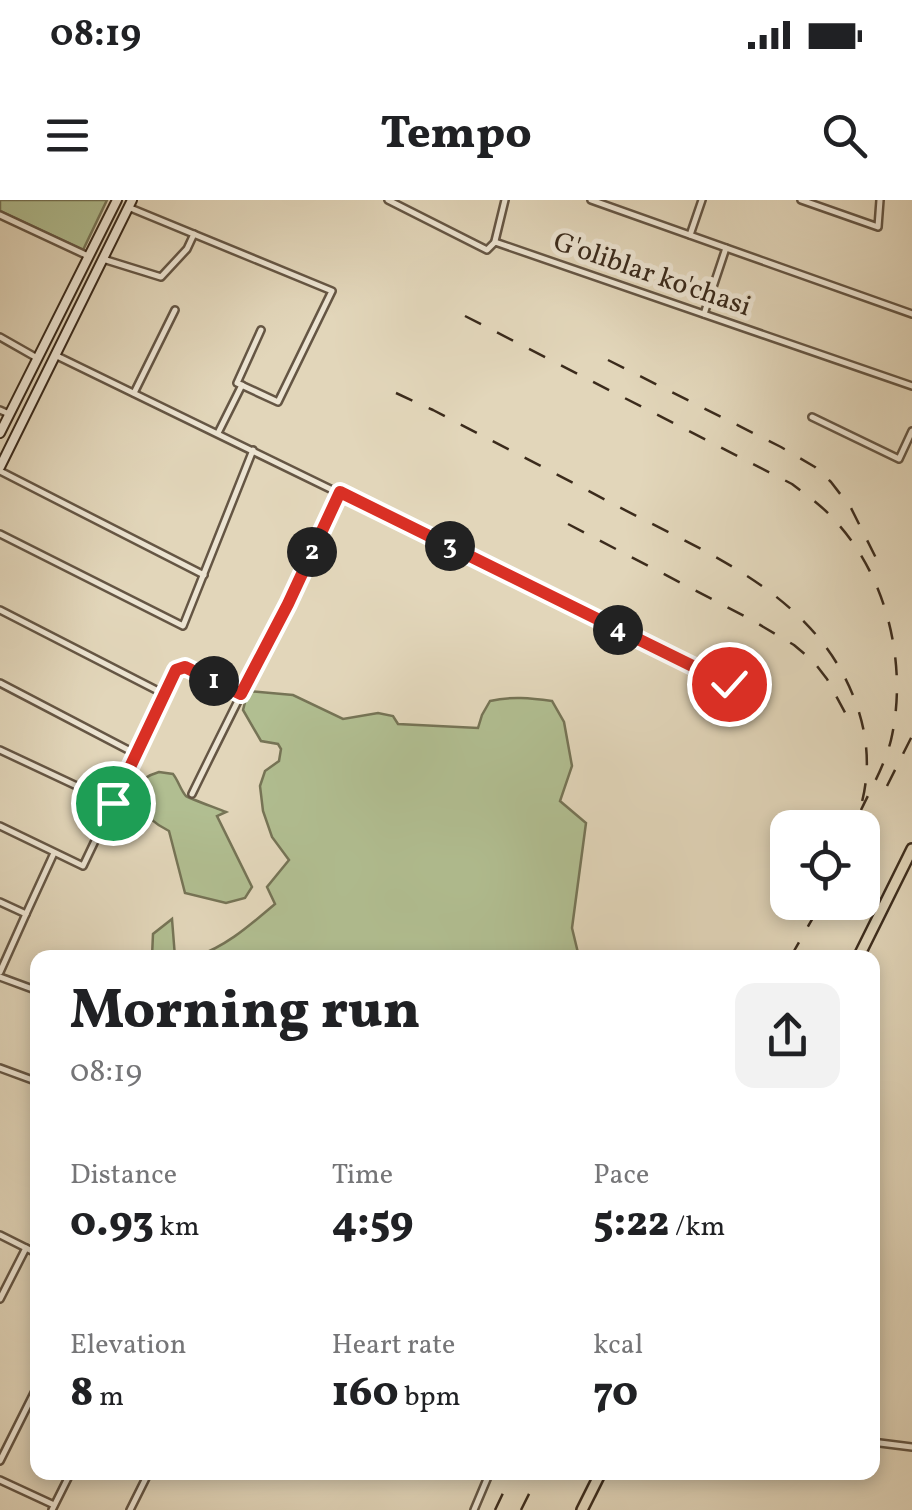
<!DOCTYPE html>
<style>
:root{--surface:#fff;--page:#f2f2f2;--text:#202124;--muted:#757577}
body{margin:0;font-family:Vollkorn,serif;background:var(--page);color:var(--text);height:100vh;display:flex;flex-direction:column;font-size:38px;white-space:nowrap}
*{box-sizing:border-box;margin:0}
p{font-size:32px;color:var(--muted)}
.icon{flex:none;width:55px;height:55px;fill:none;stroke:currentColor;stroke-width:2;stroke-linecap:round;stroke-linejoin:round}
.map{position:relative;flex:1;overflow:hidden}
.side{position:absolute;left:30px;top:750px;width:850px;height:530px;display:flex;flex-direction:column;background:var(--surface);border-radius:20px;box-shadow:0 5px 15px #0003}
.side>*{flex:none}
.tools{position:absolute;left:770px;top:610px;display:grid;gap:20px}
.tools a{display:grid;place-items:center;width:110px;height:110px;border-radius:20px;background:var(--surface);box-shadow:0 5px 15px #0003;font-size:50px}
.pin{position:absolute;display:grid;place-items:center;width:85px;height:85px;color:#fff;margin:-42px;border:5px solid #fff;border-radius:50%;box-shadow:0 2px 10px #0007}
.km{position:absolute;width:50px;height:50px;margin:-25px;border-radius:50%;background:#222;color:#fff;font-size:28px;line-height:50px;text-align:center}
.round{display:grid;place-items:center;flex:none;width:105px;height:105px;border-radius:20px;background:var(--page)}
.head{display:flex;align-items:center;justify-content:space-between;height:170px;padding:0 40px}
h1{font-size:55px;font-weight:800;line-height:75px}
.metrics{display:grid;grid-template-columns:repeat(3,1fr);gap:15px;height:170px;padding:10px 40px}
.metrics div{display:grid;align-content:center}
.metrics b{font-size:42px;font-weight:800}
.metrics small{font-size:28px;font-weight:400}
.metrics p{font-size:28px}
.status{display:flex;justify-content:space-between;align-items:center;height:70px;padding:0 50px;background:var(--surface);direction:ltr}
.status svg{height:28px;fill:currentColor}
header{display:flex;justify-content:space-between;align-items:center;height:130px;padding:0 40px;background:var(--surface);font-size:45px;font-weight:800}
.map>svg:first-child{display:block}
</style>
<div class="status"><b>08:19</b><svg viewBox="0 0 49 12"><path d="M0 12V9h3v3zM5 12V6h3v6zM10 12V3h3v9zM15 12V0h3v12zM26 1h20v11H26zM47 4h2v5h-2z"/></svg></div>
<header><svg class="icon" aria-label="menu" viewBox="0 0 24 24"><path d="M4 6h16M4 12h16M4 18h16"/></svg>Tempo<svg class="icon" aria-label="search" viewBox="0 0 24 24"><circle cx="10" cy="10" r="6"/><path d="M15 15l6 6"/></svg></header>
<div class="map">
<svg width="912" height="1310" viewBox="0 0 912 1310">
<rect width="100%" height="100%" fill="#e2d6ba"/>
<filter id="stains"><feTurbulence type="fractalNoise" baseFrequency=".002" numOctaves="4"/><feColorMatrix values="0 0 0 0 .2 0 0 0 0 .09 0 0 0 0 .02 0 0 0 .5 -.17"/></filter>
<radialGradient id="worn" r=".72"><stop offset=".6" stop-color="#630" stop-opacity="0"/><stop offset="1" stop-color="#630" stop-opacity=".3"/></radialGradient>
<g fill="#b1be91" stroke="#767456" stroke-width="2.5">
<path d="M0,0H107L83,50L0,11Z"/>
<path d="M248,491L293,495L343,519L378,513L393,516L398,524L478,528L482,515L490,501C511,496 531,498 552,501L564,522L572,566L560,601L586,623L572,728L579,757H195C227,746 250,725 275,704L267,687L289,660L272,637L263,611L260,586L265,571L279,561L281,549L278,544L261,541L243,510Z"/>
<path d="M159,572L173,574C178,580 181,591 186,596C188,598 219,609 226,612L217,616L252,687L245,698L226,703L185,693L169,631C141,617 114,586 159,572Z"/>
<path d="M172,719L175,757H152L153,734Z"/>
</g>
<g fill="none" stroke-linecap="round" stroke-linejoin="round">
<defs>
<g id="street">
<path d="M388,0L487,50L495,42L912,186"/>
<path d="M591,0L912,114"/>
<path d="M801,0L878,27L880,0"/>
<path d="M128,7L332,91L278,202L237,183L261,130"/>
<path d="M0,15L88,56"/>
<path d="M690,35L702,0"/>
<path d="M495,41L505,0"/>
<path d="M103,59L161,77L187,49L194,34"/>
<path d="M704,114L726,48"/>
<path d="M0,137L37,158"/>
<path d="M55,155L729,483"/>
<path d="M134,193L175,110"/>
<path d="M0,210L9,214"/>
<path d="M812,217L899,259L912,231"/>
<path d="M218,233L242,185"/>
<path d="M0,271L204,375"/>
<path d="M0,334L183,426L253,250"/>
<path d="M0,410L164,494"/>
<path d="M0,483L136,554"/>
<path d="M0,550L113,603"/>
<path d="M192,594C241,493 293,394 340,293"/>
<path d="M0,626L83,666L177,469L185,467L241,494"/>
<path d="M0,702L26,714L0,772"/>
<path d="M26,714L54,653"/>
<path d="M0,777L38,791"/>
<path d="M0,868L38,882"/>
<path d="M0,1035L38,1054"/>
<path d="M0,1099L26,1048"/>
<path d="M872,1242L912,1247"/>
<path d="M0,1261L38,1185"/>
<path d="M0,1280L54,1305"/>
<path d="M52,1310L71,1272"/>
<path d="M130,1310L149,1272"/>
<path d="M474,1310L490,1272"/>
</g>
<g id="secondary">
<path d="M0,233L117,0"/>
<path d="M0,267L132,0"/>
</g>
<g id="primary">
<path d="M858,758L912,649"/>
<path d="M582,1310L601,1272"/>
</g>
</defs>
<use href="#street" stroke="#655644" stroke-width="10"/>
<use href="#secondary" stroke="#3b2b1c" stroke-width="12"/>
<use href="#primary" stroke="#3b2b1c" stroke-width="14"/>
<use href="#street" stroke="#ece4d2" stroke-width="5"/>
<use href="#secondary" stroke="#ece4d2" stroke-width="8"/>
<use href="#primary" stroke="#e2d6ba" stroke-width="9"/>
<g stroke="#3b2b1c" stroke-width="2.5" stroke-dasharray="18 18" stroke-linecap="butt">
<path d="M465,116L792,284C808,296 825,308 838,324C888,380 908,467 891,540C885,564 872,587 861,610"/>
<path d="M608,160L781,247L815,267L831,282L851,308L876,358"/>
<path d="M396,193L433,210C494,242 555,273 615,305C711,355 821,397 858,509C871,549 870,589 853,628"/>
<path d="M568,324L750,419L794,445L813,461L827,479L849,520"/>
<path d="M887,586L912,536"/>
<path d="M790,758L822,702"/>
<path d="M495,1310L513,1272"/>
<path d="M521,1310L540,1272"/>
</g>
</g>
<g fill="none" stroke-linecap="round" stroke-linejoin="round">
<defs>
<path id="route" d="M113,603L176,470L185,467L241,494L288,404L340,292L729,484"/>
</defs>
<use href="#route" stroke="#fff" stroke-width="20"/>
<use href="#route" stroke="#d93025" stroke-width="12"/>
</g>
<g text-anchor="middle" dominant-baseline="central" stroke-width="10" stroke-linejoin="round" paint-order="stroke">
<g font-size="28" fill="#3b2b1c" stroke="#ece4d2">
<text transform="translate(652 75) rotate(19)">G'oliblar ko'chasi</text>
</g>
</g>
<rect width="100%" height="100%" filter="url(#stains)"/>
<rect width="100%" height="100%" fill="url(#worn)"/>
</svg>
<div class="tools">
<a><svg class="icon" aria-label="locate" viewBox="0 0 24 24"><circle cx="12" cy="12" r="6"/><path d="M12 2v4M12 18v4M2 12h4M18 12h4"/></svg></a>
</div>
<div class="pin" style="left:113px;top:603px;background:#1e9e55"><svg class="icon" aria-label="arrive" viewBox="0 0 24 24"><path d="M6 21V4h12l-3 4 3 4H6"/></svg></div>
<div class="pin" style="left:729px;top:484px;background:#d93025"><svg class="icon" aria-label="check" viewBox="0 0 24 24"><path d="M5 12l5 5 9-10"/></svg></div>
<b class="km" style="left:214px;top:481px">1</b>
<b class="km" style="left:312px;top:352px">2</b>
<b class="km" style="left:450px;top:346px">3</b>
<b class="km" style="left:618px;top:430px">4</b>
<section class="side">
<div class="head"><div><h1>Morning run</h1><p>08:19</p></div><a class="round"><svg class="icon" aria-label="share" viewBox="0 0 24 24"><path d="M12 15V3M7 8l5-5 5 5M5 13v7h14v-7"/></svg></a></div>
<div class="metrics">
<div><p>Distance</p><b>0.93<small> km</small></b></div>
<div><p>Time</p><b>4:59</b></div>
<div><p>Pace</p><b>5:22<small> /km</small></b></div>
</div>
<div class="metrics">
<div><p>Elevation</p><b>8<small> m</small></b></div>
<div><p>Heart rate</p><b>160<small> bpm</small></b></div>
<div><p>kcal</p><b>70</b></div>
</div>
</section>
</div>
